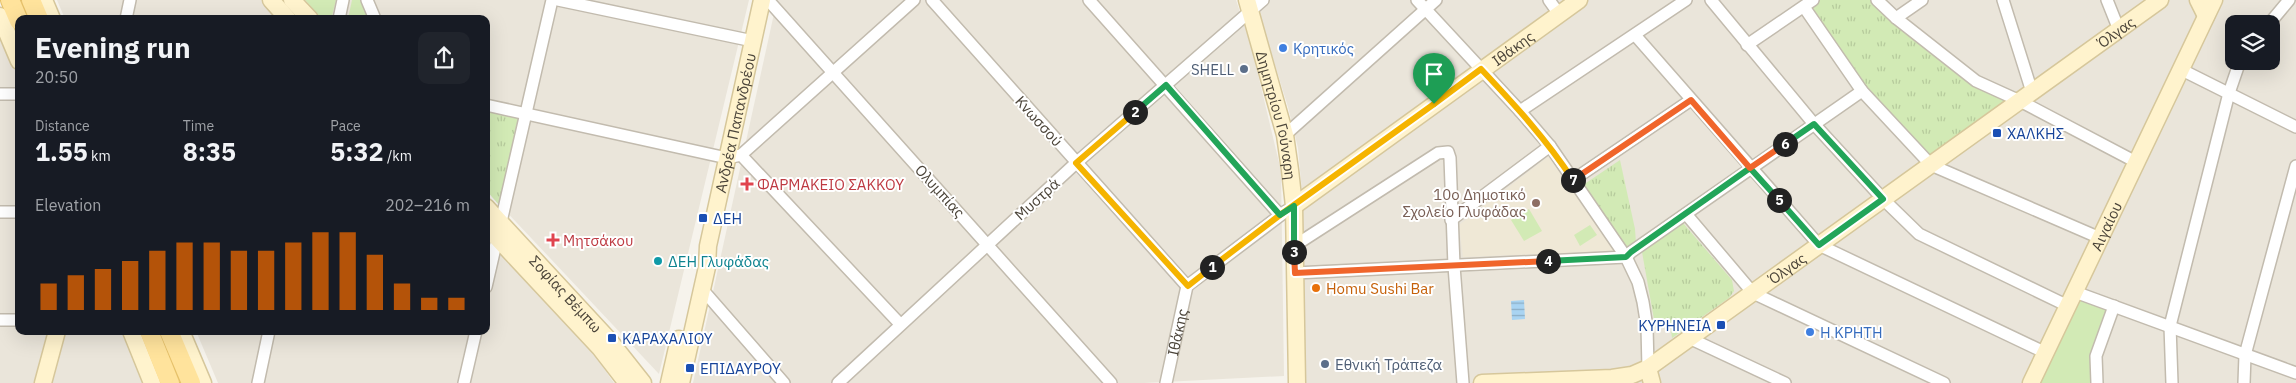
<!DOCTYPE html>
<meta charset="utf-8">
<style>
:root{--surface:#171b24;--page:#20242c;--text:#f1f3f6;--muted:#9ea1a6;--accent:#b45309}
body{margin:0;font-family:"IBM Plex Sans",sans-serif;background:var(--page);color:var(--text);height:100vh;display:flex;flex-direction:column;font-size:19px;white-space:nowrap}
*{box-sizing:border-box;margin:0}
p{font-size:16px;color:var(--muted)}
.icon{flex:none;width:28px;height:28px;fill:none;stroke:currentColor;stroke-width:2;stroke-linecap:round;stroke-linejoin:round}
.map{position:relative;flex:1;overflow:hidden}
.side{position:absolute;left:15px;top:15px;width:475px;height:320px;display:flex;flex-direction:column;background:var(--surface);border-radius:10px;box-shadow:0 5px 20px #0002}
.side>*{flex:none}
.fabs{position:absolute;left:2225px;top:15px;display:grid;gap:10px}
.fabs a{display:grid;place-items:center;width:55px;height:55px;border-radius:10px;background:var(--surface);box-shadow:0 5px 20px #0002;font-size:25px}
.pin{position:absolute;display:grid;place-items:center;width:42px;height:42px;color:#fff;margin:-51px -21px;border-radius:50% 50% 50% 0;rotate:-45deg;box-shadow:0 0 5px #0007}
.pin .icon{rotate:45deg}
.km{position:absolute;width:25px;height:25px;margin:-12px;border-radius:50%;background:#222;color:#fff;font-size:14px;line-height:25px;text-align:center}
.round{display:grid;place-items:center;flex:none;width:52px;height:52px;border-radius:10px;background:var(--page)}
.overview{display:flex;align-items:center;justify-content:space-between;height:85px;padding:0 20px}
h1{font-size:28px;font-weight:700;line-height:38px}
.stats{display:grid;grid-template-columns:repeat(3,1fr);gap:8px;height:85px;padding:5px 20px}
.stats div{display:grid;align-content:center}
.stats b{font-size:25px;font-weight:700}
.stats small{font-size:14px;font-weight:400}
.stats p{font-size:14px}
.chart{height:140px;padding:10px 20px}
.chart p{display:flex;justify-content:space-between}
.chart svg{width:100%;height:90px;margin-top:5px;stroke:var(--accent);stroke-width:6}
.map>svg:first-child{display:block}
</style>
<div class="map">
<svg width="2296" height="383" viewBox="0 0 2296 383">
<defs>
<pattern id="park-tufts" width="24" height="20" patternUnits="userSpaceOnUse" patternTransform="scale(1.25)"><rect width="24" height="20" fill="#d2eab5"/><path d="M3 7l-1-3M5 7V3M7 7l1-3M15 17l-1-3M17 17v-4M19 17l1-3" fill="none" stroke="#b6ca9c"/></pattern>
<pattern id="water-rules" width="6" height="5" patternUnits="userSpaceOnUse" patternTransform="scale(1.25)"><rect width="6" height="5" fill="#a9d4f2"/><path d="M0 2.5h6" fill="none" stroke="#8caec5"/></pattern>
</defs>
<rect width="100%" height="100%" fill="#f6f3ec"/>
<g fill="#eae5da" fill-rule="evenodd">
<path d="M57,0H262L274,13L275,19H65Z"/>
<path d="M306,0H749L659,374L486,190V19H324Z"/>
<path d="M777,0H1236L1251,45L1281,171L1284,376L1144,383H693Z"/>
<path d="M1255,0H2296V383H1303V203L1298,148L1288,107ZM2234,24H2271V61H2234Z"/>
<path d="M0,28L19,73V331H125L147,383H0Z"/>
<path d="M486,238L596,357L614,383H218L196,331H486Z"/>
</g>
<path fill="#efe8d6" d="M1548,157L1568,180L1616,251L1463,257L1459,225Z"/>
<g fill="#d2eab5">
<path d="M305,0H336L332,16L329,19H322Z"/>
<path d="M352,0H361L368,19H348Z"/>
<path d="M1529,209L1542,231L1524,241L1511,220Z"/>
<path d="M1590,225L1597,235L1580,246L1574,235Z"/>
<path d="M2077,293L2111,307L2094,383H2035Z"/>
</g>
<g fill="url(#park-tufts)">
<path d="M1818,0H1874L2013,103L1934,161L1869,91L1809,6Z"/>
<path d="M486,111L519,117L499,205L486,190Z"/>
<path d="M1620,160L1635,229L1636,243L1624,250L1583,185Z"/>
<path d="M1683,223L1732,280L1734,291L1729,298L1672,338L1670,322H1665L1658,331L1655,325L1642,252Z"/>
</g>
<path fill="url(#water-rules)" d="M1524,300L1525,319L1512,320L1511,301Z"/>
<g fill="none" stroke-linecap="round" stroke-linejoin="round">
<defs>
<g id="street">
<path d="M367,0L375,19"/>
<path d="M558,0L753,41"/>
<path d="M768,0L1111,383"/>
<path d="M932,0L1187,286"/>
<path d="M1089,0L1280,215"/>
<path d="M1417,0L1520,111L1550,146L1626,257L1638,282L1643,302L1647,327L1648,368"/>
<path d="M1549,0L1559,14"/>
<path d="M1711,0L1814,124L1883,199L1919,234L2068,306"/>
<path d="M1877,0L1896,18L1976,81L2020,101L2136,162"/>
<path d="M2003,0L2032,92"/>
<path d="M2107,0L2119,30"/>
<path d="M1804,7L1862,91L1931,165L2100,238"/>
<path d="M1896,18L1922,0"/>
<path d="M126,19L130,0"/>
<path d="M339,19L343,0"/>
<path d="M2269,24L2289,0"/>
<path d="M1635,35L1819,245L2046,353"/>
<path d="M1747,45L1813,0"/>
<path d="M2180,69L2296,127"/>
<path d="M0,94H19"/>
<path d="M486,105L727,158L741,155L914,0"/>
<path d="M1520,111L1686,0"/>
<path d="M1285,135L1436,0"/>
<path d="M741,155L900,324"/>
<path d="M1573,180L1691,100"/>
<path d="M0,212H19"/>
<path d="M1686,214L1753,293L1944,383"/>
<path d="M1451,220L1550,146"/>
<path d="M1294,246L1438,153L1448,152L1450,158L1454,266L1463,383"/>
<path d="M1295,273L1626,257L1631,252L1862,91"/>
<path d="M486,287L552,0"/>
<path d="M702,289L784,383"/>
<path d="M2075,292L2296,373"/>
<path d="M0,320H19"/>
<path d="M1689,338L1785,383"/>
<path d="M258,383L269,331"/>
<path d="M464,383L476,331"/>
<path d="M838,383L1076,163L1263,0"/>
<path id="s1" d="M1166,383L1187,286L1286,211"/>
<path d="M2097,383L2096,356L2114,306"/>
<path d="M2172,383L2170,326L2229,93L2240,61"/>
<path d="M2244,383L2245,355L2296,166"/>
</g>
<g id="secondary">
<path d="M44,0L52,19"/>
<path d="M271,0L288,19"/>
<path d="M292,0L310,19"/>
<path id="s2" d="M1247,0L1285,135L1290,170L1294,206L1297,383"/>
<path d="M2198,0L2206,16"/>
<path d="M0,16L19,61"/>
<path id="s3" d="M1294,206L1579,0"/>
<path id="s4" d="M486,207L609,340L643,383"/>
<path d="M486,226L600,348L627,383"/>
<path d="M131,331L152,383"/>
<path d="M181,331L203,383"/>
<path d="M1648,368L1652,383"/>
<path d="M43,383L57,331"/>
<path d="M669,383L679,339"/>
<path id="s5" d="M681,383L707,267L708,246L762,0"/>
<path id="s6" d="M1482,383L1612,378L1632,375L1648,368L2160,0"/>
<path id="s7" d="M2031,383L2214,0"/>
</g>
<g id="primary">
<path d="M10,0L19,21"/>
<path d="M31,0L39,19"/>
<path d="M149,331L170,383"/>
<path d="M169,331L191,383"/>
</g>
</defs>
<use href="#street" stroke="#c2bbae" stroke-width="14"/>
<use href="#secondary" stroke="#d6c79b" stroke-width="19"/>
<use href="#primary" stroke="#e6c16a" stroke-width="20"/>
<use href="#street" stroke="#fff" stroke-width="11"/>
<use href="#secondary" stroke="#fff3cd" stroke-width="16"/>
<use href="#primary" stroke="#ffe39c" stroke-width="18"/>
</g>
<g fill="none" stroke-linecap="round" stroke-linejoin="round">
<defs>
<path id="split-1" d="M1212,267L1280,215L1434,104"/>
<path id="split-2" d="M1135,112L1076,163L1188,286L1212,267"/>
<path id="split-3" d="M1135,112L1166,85L1280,215L1294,206V252"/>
<path id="split-4" d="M1294,252L1295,273L1548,261"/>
<path id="split-5" d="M1548,261L1626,257L1631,252L1750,168L1779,200"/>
<path id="split-6" d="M1779,200L1819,245L1883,199L1814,124L1785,144"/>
<path id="split-7" d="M1573,180L1691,100L1750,168L1785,144"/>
<path id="split-8" d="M1434,104L1481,69C1514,104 1546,139 1573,180"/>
</defs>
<use href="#split-1" stroke="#fff" stroke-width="10"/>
<use href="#split-2" stroke="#fff" stroke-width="10"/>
<use href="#split-3" stroke="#fff" stroke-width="10"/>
<use href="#split-4" stroke="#fff" stroke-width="10"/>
<use href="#split-5" stroke="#fff" stroke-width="10"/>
<use href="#split-6" stroke="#fff" stroke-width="10"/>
<use href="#split-7" stroke="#fff" stroke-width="10"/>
<use href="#split-8" stroke="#fff" stroke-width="10"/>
<use href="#split-1" stroke="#f5b400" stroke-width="6"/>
<use href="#split-2" stroke="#f5b400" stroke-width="6"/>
<use href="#split-3" stroke="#22a559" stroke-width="6"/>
<use href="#split-4" stroke="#f0652b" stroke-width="6"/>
<use href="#split-5" stroke="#22a559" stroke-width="6"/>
<use href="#split-6" stroke="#22a559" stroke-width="6"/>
<use href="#split-7" stroke="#f0652b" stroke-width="6"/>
<use href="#split-8" stroke="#f5b400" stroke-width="6"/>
</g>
<g fill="#3f7fe0" stroke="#fff" stroke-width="2">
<circle cx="1283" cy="48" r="5"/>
<circle cx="1810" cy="332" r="5"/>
</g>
<g fill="#5c6f8a" stroke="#fff" stroke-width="2">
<circle cx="1244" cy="69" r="5"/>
<circle cx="1325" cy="364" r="5"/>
</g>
<g fill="#1a4fb4" stroke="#fff" stroke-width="2">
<rect x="1992" y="128" width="10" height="10" rx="2.5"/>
<rect x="698" y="213" width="10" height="10" rx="2.5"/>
<rect x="1716" y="320" width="10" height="10" rx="2.5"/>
<rect x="607" y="333" width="10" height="10" rx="2.5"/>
<rect x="685" y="363" width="10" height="10" rx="2.5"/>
</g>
<g fill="#e0444e" stroke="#fff" stroke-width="2">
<path d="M744.5 176.5h5v5h5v5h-5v5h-5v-5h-5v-5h5z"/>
<path d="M550.5 232.5h5v5h5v5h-5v5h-5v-5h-5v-5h5z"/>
</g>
<circle fill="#8d6e63" stroke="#fff" stroke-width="2" cx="1536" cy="203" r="5"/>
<circle fill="#0f9aa8" stroke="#fff" stroke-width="2" cx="658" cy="261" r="5"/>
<circle fill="#e8710a" stroke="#fff" stroke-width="2" cx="1316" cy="288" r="5"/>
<g text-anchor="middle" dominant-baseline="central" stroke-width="4" stroke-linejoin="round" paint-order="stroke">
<g font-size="15" fill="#4b4439" stroke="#fff">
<text stroke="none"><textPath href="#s6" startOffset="744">Όλγας</textPath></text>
<text stroke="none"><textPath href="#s3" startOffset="270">Ιθάκης</textPath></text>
<text stroke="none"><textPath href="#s2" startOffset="119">Δημητρίου Γούναρη</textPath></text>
<text transform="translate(1039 121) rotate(48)">Κνωσσού</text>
<text stroke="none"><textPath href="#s5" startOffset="266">Ανδρέα Παπανδρέου</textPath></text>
<text transform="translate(940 191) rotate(48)">Ολυμπίας</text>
<text transform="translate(1037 199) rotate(-42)">Μυστρά</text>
<text stroke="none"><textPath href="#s7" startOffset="174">Αιγαίου</textPath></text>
<text stroke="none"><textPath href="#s6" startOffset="339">Όλγας</textPath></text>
<text stroke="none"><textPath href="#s4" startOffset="118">Σοφίας Βέμπω</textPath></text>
<text stroke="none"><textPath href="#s1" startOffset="52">Ιθάκης</textPath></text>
</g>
<g font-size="15" fill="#366cbe" stroke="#fff" text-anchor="start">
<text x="1293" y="48">Κρητικός</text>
<text x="1820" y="332">Η ΚΡΗΤΗ</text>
</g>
<g font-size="15" fill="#4e5e75" stroke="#fff" text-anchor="end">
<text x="1234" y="69">SHELL</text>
<text x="1335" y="364" text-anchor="start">Εθνική Τράπεζα</text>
</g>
<g font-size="15" fill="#164399" stroke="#fff" text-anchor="start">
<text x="2007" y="133">ΧΑΛΚΗΣ</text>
<text x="713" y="218">ΔΕΗ</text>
<text x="1711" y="325" text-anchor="end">ΚΥΡΗΝΕΙΑ</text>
<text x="622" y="338">ΚΑΡΑΧΑΛΙΟΥ</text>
<text x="700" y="368">ΕΠΙΔΑΥΡΟΥ</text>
</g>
<g font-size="15" fill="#be3a42" stroke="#fff" text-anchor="start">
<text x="757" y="184">ΦΑΡΜΑΚΕΙΟ ΣΑΚΚΟΥ</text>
<text x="563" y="240">Μητσάκου</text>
</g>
<g font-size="15" fill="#785e54" stroke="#fff" text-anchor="end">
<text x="1526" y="194">10o Δημοτικό<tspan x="1526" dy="17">Σχολείο Γλυφάδας</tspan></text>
</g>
<g font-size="15" fill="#0d838f" stroke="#fff" text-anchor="start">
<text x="668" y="261">ΔΕΗ Γλυφάδας</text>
</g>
<g font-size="15" fill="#c56008" stroke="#fff" text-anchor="start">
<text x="1326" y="288">Homu Sushi Bar</text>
</g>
</g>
</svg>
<div class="fabs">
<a><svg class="icon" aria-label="layers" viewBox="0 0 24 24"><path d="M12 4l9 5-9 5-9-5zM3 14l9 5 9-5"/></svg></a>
</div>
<div class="pin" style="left:1434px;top:104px;background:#1e9e55"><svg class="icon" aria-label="arrive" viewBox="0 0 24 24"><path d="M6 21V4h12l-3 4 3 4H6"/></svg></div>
<b class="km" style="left:1212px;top:267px">1</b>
<b class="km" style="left:1135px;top:112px">2</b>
<b class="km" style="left:1294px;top:252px">3</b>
<b class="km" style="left:1548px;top:261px">4</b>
<b class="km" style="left:1779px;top:200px">5</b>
<b class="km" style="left:1785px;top:144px">6</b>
<b class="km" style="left:1573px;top:180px">7</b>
<section class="side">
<div class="overview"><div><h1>Evening run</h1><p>20:50</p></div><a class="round"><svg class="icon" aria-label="share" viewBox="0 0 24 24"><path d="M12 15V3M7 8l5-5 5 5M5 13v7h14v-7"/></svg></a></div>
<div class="stats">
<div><p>Distance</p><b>1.55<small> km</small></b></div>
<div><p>Time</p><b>8:35</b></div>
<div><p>Pace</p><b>5:32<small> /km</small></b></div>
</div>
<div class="chart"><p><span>Elevation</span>202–216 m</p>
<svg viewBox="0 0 160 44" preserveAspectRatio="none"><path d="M5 44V31M15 44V27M25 44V24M35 44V20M45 44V15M55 44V11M65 44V11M75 44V15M85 44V15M95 44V11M105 44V6M115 44V6M125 44V17M135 44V31M145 44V38M155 44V38"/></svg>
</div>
</section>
</div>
